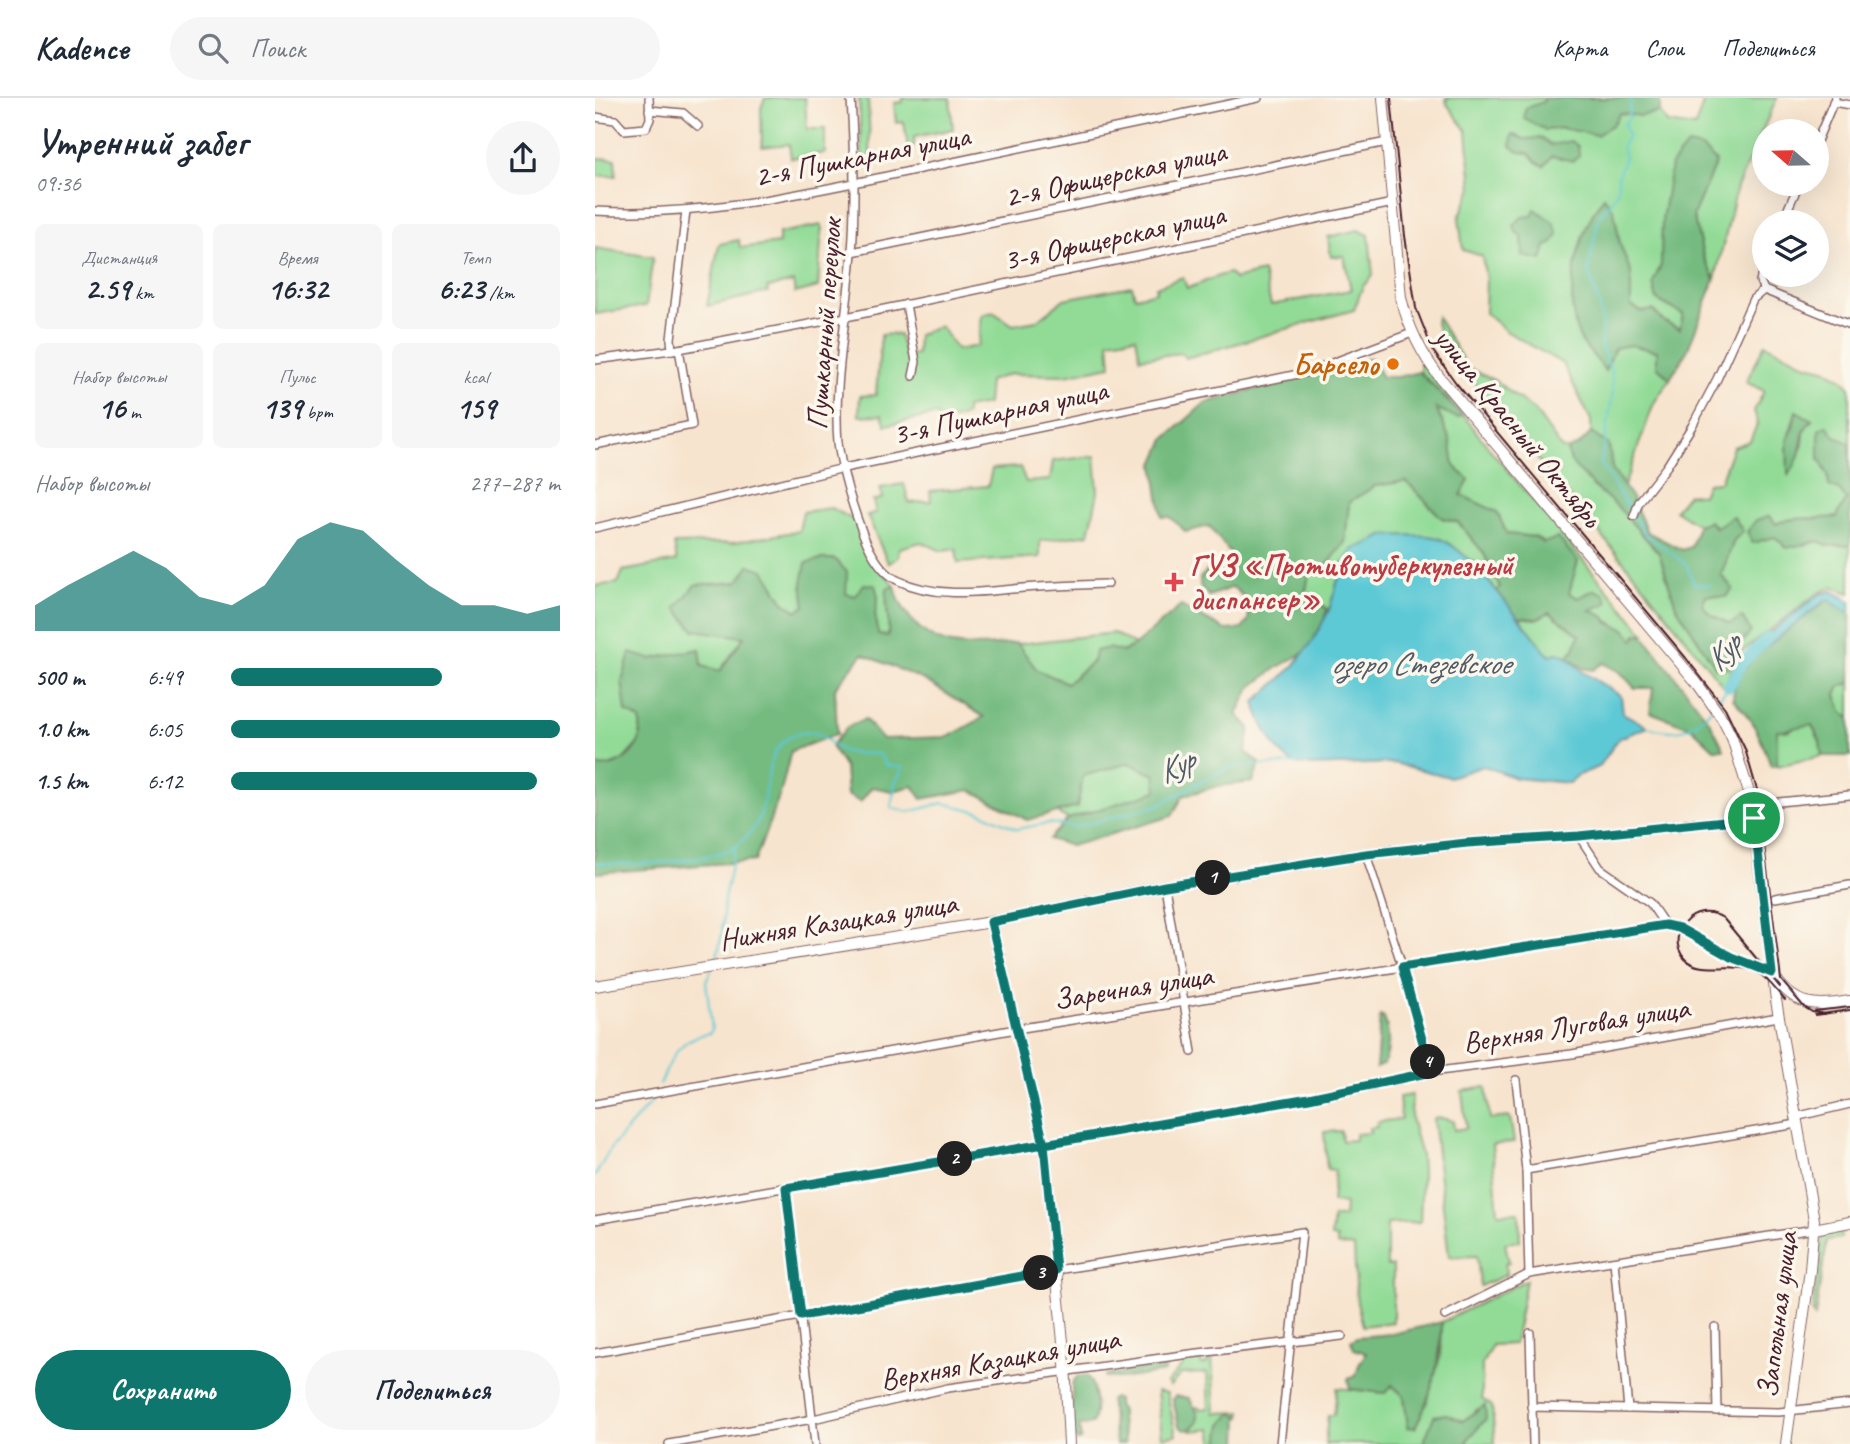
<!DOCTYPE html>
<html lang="ru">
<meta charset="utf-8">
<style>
:root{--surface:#fff;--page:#f6f6f7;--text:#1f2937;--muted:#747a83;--line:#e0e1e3;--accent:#0f766e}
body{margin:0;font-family:Caveat,sans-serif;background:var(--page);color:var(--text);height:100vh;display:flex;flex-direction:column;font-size:26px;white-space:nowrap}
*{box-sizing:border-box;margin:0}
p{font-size:23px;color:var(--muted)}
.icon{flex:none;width:38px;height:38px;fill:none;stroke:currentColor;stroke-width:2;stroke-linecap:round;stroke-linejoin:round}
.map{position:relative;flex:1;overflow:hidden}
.drawer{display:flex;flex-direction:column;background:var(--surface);width:595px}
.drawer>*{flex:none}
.needle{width:46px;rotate:290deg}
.buttons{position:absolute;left:1157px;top:21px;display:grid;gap:14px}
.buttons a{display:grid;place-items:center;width:77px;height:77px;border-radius:50%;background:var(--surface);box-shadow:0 7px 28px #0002;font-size:35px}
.pin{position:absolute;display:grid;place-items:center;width:60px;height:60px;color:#fff;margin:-30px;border:4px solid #fff;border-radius:50%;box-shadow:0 2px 7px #0007}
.km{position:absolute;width:35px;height:35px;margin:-18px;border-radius:50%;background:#222;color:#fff;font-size:19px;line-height:35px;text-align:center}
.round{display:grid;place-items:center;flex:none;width:74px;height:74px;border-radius:37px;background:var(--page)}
.headline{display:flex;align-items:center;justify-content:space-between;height:119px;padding:0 35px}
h1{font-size:38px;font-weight:600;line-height:52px}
.metrics{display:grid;grid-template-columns:repeat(3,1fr);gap:10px;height:119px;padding:7px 35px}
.metrics div{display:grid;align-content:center;border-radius:10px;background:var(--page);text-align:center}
.metrics b{font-size:30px;font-weight:600}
.metrics small{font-size:19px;font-weight:400}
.metrics p{font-size:19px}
.chart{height:196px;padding:14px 35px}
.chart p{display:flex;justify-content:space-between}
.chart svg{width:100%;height:126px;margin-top:7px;fill:var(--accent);opacity:.7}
.button{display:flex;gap:14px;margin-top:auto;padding:14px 35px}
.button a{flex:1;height:80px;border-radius:42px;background:var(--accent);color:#fff;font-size:28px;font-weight:600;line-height:80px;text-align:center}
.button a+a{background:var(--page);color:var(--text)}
ul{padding:0 35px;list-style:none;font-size:23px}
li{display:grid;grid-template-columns:112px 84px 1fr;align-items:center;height:52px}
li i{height:18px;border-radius:9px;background:var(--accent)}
header{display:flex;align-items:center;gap:42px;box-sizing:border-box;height:98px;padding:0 35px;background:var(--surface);border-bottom:2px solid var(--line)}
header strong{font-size:33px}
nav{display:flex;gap:38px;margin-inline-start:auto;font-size:24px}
.search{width:490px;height:63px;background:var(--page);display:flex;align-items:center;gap:18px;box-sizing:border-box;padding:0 24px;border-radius:38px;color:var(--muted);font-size:26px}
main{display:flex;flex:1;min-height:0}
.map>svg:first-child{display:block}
</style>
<header>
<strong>Kadence</strong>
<div class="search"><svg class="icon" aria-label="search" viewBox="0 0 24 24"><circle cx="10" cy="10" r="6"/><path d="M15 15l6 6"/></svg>Поиск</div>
<nav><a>Карта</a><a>Слои</a><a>Поделиться</a></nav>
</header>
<main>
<section class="drawer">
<div class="headline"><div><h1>Утренний забег</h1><p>09:36</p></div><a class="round"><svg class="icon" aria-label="share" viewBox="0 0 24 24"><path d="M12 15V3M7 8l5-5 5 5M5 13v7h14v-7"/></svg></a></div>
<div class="metrics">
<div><p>Дистанция</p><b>2.59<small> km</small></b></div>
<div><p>Время</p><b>16:32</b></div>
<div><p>Темп</p><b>6:23<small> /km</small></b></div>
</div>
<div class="metrics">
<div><p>Набор высоты</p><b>16<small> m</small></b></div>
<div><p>Пульс</p><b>139<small> bpm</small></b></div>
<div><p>kcal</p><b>159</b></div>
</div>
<div class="chart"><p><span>Набор высоты</span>277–287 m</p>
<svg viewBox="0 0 160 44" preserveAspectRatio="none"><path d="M0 44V35L10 28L20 22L30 16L40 22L50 32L60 35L70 28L80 12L90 6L100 9L110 19L120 28L130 35L140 35L150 38L160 35V44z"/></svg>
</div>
<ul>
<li><b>500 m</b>6:49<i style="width:64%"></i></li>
<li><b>1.0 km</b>6:05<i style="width:100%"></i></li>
<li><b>1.5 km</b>6:12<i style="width:93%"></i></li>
</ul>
<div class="button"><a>Сохранить</a><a>Поделиться</a></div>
</section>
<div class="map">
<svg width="1255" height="1346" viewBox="0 0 1255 1346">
<rect width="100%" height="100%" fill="#fbf7ec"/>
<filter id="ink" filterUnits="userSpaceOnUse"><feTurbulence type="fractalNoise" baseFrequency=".0143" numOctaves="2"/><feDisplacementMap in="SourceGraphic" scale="14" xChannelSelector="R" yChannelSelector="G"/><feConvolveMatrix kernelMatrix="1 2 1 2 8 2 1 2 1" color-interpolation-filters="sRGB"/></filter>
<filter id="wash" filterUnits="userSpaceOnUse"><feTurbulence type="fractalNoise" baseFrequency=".00686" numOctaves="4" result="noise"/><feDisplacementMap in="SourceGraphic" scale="28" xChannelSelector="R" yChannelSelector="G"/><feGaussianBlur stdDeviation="1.57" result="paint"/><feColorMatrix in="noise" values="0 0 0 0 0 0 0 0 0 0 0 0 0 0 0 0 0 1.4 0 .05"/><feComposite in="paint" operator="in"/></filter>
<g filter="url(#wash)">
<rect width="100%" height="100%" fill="#f7e4ce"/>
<g fill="#92db97" stroke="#6e7d61" stroke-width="2" fill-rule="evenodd">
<path d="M170,0H210L212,31H230V55L196,60L194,46L167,49L166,10Z"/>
<path d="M264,0H273L276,68L267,62Z"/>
<path d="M308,0H355L358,31L319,39V48L313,50L309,24L301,25L299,5L308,4Z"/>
<path d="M851,0H949L951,32L966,30L981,32L1017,27L1025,14L1045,18L1065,14L1072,25L1100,29L1110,0H1182L1142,89L1120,181L1109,161L1098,117L1121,63L1110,55L1067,122L1066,167L1058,185L1062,202L1088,216L1085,231L1068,223L1058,212L1047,214L1035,208L1036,175L1025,146L1019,113L1009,100C982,130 969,199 984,238C989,250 1003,261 1010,272L1020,250L1035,247L1062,253V268L1075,281L1059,305L1029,388L1017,371L1014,347L996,335V322L968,266L911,233L890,215L891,182L887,158L868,152L864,120L877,90L872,33L852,6Z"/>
<path d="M0,60L20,61L21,78H0Z"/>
<path d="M227,127L223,189L200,195L198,184L172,190L173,194L112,208L124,146L144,142L145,150L184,145V135Z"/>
<path d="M763,132L774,137L778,178L768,188L759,212C702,227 647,245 590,260L587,255L545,260L541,239L514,243L516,268L470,277L415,276L394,283L392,306L371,310V316C362,322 349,324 340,317L291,327L287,317L264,318L265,298L281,297L286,237L304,236L310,257L322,256L323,237L345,228L362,252L383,248L387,217L398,214L418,227L442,223L469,201L537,188L540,199L561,194V189L588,179L592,190C608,186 618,178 635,175L639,181L668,174L676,207L756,192L749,158L736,159L733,139Z"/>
<path d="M0,150L58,159L51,208L0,216Z"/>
<path d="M842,219L872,269L899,282L940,313L966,350L972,352L976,364L997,387L1022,408L1064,455L1081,508L1121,570L1133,569L1140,552L1155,534L1147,520L1135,526L1115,516L1107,506L1111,497L1130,499L1138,491L1126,477L1139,442L1114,423L1103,427L1080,412L1093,396L1107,397L1112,385L1125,384L1138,349L1155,343L1163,324L1159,313L1169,293L1151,284L1170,246L1212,267L1230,271L1246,280L1255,289V346L1224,332V360L1233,377L1234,387L1244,392L1252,402L1243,415V419C1223,422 1199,417 1181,426L1180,439L1209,447L1224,443L1234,448L1255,447V495L1237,489L1223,495L1141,558L1129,589L1044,482L888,296L846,239L841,225ZM1201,313L1217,322L1210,329L1208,347L1194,376L1192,343Z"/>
<path d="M826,263L898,355L1050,536H1042L1040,543C1028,528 1010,523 994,511L999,492L983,500L973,495L983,463L940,439L912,436L902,414L865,397L874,382L859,368L855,342L841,309L854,303L825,274Z"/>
<path d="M500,358L503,394L494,436L445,443V459L363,465L361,451L347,453L326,444L304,450L303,459L293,465L272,417L281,415L278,403L288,400L285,390L309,386L314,405L336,403L335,393L393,388L397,371L425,369L431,384L455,382L458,363Z"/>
<path d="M811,383L847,420L863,424L888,454L905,490L901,494L877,462L747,469L734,512L710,496L715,472L750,444L754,404L780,388Z"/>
<path d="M236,410L263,424L275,459L300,488L292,491C290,507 295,522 293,539L283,537L280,515L283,498H260L207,485L210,508L201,513L188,503L154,467L143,484L100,487L150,538L125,573L107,568L105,551L56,561L45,621V643L27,663L8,670L0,667V488L23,485L28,473L82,463L79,446L136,445L204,433L208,414Z"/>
<path d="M954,514L985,537L978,553L972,558L963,555L954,557C945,549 932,529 922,519L942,521Z"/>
<path d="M519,535L540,547L527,554L513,550L472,585L442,572L422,546Z"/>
<path d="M1255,585V620L1247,614L1241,597L1245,588Z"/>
<path d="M1204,627H1217L1225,643L1227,658L1182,668V632L1193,633Z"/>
<path d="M534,665L560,677L563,693L473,721L462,715L482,709L488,678Z"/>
<path d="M891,989L895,1021L915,1019L919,1044L897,1047L903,1115L924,1114L925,1143L910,1145L914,1164L910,1165L911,1177L885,1188L882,1158L854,1159L838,1021L847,1020L858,1023L859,1032L871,1030L867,993Z"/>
<path d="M817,997L816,1020L826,1058L827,1074L825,1124L792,1126V1168H798V1224L768,1228L762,1205L759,1149L742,1147V1140L736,1139L738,1119H749L750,1106L737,1104L740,1072L732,1071L729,1034L746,1033L747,1043L760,1042V1036L775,1035L774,1030L782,1029V1024L806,1021L804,999Z"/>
<path d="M1245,1130L1246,1140L1232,1142L1220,1219L1217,1215L1227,1142L1231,1135Z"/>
<path d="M931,1182L919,1246L897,1247L887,1266V1301L897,1308L900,1346H872L873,1341L891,1321L883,1311L868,1323L852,1316L840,1318L828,1346H730L733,1317H739L742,1290L790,1295L796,1287L809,1298L813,1329L832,1305L846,1255L847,1224Z"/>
<path d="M612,1259H617L620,1315L647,1314L646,1319L643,1317L626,1331L624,1346H619L616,1331L596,1333L603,1323L602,1314L598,1309H603L605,1311L614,1310L612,1275L586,1276L575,1288L572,1285L592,1262L605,1260L606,1267L612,1266Z"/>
<path d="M562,1293L572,1295L581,1337L567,1339Z"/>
</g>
<g fill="#75bb80" stroke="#606d56" stroke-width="2">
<path d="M949,0H1065V14L1045,18L1025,15L1017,27L1002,37L966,30L951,32L929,21L931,10L948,4Z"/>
<path d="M917,36C921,37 925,40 929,41C943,42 943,35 956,47L976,43L983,48L984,58L978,63L957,58L949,68L941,64L934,55L924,54L916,48Z"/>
<path d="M1092,47L1107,50L1121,64L1098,117L1109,161L1120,181L1092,253L1075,281L1062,268V253L1035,247L1020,250L1010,273C1003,261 989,250 984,238C968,200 983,130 1009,99L1019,113L1025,146L1036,175V208L1047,214L1058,212L1068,223L1085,231L1088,216L1062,202L1058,185L1066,167L1067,122L1076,67Z"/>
<path d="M940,111L958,124L963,136L957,146L951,148L947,162L928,158L927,139L921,134L919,127L927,119L937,118Z"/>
<path d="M776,260L787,279H802L824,274L867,318L862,320L841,310L855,342L859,368L874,382L866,397L902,414L912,436L940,439L948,445L963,440L983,463L974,495L983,500L999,492L1010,496L1013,505L995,512L1010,519L1013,525L1030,531L1039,542L1042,536L1048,537L1115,624L1129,651H1119L1097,630L1055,614L1058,590H1040L1025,574L1008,565L998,572L988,570L972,558L978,553L985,537L954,514L942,521L922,519L901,494L905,489L888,454L863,424L847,420L811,383L780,388L754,404L750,444L731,469L715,472L710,496L732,511L726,532L710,554L683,569L655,590L642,616L655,630L651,654L665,665L658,684L623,688L588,698L577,718L476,748L454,741L473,721L562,693L560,677L534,665L488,678L482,709L432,722L376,692L327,701L318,688L297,693L277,689L265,704L252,697L250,670L236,648L252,629L270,621L287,641L353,639L389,619L329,582L268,556L240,590L242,636L196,653L186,693L160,763L0,775V667C17,673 35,660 43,645C47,639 45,629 45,622L31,614L27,584L35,555L56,561L105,551L107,568L125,573L149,539L99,532L81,510L100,487L143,484L154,467L169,472L188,503L201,513L210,508L207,485L211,465L226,461H240L252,474L251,496L260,498L268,486L280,487L283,498L280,516L283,537L293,538C295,522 290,507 292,490L300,488C303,501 305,506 313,517C340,555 379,549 422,545L442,572L472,585L498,564L500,553L513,550L528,554L540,547L586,508L630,532L647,531L653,523L655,505L638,489L614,498L605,488V480L616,469L622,472L636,456L614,428L591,434L575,419H567L559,366L570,341L610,305Z"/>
<path d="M1201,313L1217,322C1201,336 1212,357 1193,376L1192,343L1198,329Z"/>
<path d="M1232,327L1240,338L1255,346V447L1234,448L1223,443L1192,450L1180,439L1157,445L1152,434L1161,422L1174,418L1181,426C1200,417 1223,422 1243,419V415L1252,402L1244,392L1234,388L1233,377L1224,360V332Z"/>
<path d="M996,335L1014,347L1017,371L1037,400L1052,434L1087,452L1096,449L1103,427L1114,423L1120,430L1138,418L1148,433L1139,442L1126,477L1138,491L1131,499L1111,497L1107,506L1115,516L1135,526L1147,519L1156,534L1140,552L1133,570H1121L1081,508L1064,455L1022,408L997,387L976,364L972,352L984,347Z"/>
<path d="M1233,501L1255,516V585L1245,588L1241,597L1247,614L1255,620V658H1227L1225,643L1217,627C1204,627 1195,633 1182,632V668H1176C1166,640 1159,622 1138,601C1139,560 1205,526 1233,501Z"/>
<path d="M785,918L789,920C795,936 795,950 789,966L781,970Z"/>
<path d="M847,1224C846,1262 837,1296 820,1330L813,1329L809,1298L797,1287L790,1295L755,1291L753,1281L761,1278L764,1267L771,1255L759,1251L756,1243L762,1239L797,1236Z"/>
<path d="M571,1268L569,1274C548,1277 532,1282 510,1279V1277Z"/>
<path d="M491,1277C501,1286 503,1314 497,1326L484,1328L486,1341L483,1343L478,1337L477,1285L482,1279Z"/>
<path d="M580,1298L594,1300L602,1314L603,1323L595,1331L589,1332L584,1328L578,1302Z"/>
<path d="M519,1300L522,1302V1307L526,1313V1322L530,1346H521L515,1302Z"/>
<path d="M890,1307L891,1321L873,1341L872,1346H828L839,1318L852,1316L868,1323Z"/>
<path d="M637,1315L644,1318L643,1346H624L627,1326Z"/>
</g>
<g fill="#5dc9d5" stroke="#547480" stroke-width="2">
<path d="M791,437C807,438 824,436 839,439C870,445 912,508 934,532C941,539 946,551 954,557L963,555L972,558L988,574L1026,598L1028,615L1053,629L1024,640L1004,669L983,677L974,685L921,680L889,668L854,679L799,665L715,668L713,666C709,666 705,667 701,666C682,660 664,622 660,604L698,569L719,541L734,512L747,469L757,452Z"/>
<path d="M1237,493L1255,503V516L1232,501L1163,556L1158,548L1225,496Z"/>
</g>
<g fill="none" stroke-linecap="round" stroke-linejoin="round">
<g stroke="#5dc9d5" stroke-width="2">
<path d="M1036,0L1034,20L1029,26L1033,37L1027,49L1030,59L1023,78V91L1018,102L1004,119L993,173L1004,206L1007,224L1006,248L1016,272L1018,294L1006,366L1037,415"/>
<path d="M1040,420L1051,437L1091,466L1099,486L1116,487"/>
<path d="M1121,604L1134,588"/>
<path d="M1053,629C1081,637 1097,634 1116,611"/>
<path d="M0,764C28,769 113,763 138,750C145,747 156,734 161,727C176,702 165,650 199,637C231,626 231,650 252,654C262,657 274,655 284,656L291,667L308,670L300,685L296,710L314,714L348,705L385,714L422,731L454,725L481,729L561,708L634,669L714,665"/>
<path d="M121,864L127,836L129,801L140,750"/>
<path d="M65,987C77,959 83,940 115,935L117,932L111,883L116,872"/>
<path d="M0,1078L16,1050L57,1003"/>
</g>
<path stroke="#5dc9d5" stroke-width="12" d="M1134,588L1147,565L1173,540"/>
</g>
</g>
<g filter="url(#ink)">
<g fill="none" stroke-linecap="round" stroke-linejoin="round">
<defs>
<g id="street">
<path d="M256,0C259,52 261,102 257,154C253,213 238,286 243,344C246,371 258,411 268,436C275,454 285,473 302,482C341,501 387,494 428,490C456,488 485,487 513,486"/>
<path d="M1238,4L1255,7"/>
<path d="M54,12L88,15L103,28"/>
<path d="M0,19L20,22L29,32L51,30L55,21L54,0"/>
<path d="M1222,43L1240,0"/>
<path d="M0,113C109,120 219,93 325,71C438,47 550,24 663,0"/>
<path d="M1187,124L1204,86"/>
<path d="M257,154L792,44"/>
<path d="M1169,192L1255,227"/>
<path d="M311,206L321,264L318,278"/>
<path d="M77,252L76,241L91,113"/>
<path d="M0,262L84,251L251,219L798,105"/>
<path d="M0,347L97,327L84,251"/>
<path d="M1039,418L1044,404L1072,368L1097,328L1122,281L1158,201L1169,192L1165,183L1169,168"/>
<path d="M0,430L249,370L713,274L817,235"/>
<path d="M1184,704L1255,697"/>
<path d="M984,738L1005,770L1055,805L1070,827"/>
<path d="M771,756L807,868L836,974"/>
<path d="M570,788L597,954"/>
<path d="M1180,800L1255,787"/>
<path d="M921,982L931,1072L934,1176"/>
<path d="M0,1006L421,931L1070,827L1084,829L1136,859L1177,875"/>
<path d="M1200,1019L1255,1006"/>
<path d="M931,1072L1202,1026"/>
<path d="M191,1090L220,1346"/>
<path d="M0,1122L714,1000L836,974L977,956L1183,919"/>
<path d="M1019,1163L1033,1311"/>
<path d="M850,1218L934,1176L1219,1131"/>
<path d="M1120,1229L1122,1313"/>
<path d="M935,1235L938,1346"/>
<path d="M0,1255L461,1172L707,1134L685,1346"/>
<path d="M936,1309L1184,1314L1255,1306"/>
<path d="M74,1346L218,1321L353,1290L595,1256L747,1238"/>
</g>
<g id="secondary">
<path d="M788,0L806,200C814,231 826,256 846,281L1102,585L1128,622L1137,640L1155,698L1181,902L1219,1122L1215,1172L1191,1346"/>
<path d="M396,824L449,1046L470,1265L474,1346"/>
<path d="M1179,878C1200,909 1221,909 1255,903"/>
<path d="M0,888L396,824L570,788L771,756L872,745L984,738L1159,720"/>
<path d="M1219,1131L1255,1124"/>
</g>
</defs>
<use href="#street" stroke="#876464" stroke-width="10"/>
<use href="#secondary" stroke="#876464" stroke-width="12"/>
<use href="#street" stroke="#fff" stroke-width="7"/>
<use href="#secondary" stroke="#fff" stroke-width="10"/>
<g stroke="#4a1f2b" stroke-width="2">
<path d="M796,0L810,138L821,210L838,253L861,285L1091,560L1130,610L1150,651L1162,692L1186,882L1209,909L1217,914L1230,916"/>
<path d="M1185,889L1128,820C1099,801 1068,837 1090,861C1106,878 1140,862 1163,875C1174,881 1181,893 1190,902"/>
<path d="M1220,913L1255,909"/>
<path d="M1220,917L1255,912"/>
</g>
</g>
</g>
<g fill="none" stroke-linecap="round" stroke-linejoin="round" filter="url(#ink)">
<defs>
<path id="route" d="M1159,720L984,738L872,745L771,756L570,788L396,824L449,1046L191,1090L206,1218L461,1172L449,1046L714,1000L836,974L807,869L1070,827L1084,830L1136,859L1177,875L1159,720"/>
</defs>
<use href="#route" stroke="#fff" stroke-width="14"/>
<use href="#route" stroke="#0f766e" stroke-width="9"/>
</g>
<circle fill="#e8710a" stroke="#fbf7ec" stroke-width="2.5" cx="798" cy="266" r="7"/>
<path fill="#e0444e" stroke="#fbf7ec" stroke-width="2.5" d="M575.5 473.5h7v7h7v7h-7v7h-7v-7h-7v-7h7z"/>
<g text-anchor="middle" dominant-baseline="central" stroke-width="7" stroke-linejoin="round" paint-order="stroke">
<g font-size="30" fill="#4a1f2b" stroke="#fbf7ec">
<text transform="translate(267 58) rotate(-11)">2-я Пушкарная улица</text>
<text transform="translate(520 76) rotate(-12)">2-я Офицерская улица</text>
<text transform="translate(519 139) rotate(-12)">3-я Офицерская улица</text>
<text transform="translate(229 226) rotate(-86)">Пушкарный переулок</text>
<text transform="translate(405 314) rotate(-12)">3-я Пушкарная улица</text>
<text transform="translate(923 329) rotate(51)">улица Красный Октябрь</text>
<text transform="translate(243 823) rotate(-9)">Нижняя Казацкая улица</text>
<text transform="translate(538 889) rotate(-9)">Заречная улица</text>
<text transform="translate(981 927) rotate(-9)">Верхняя Луговая улица</text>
<text transform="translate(1182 1217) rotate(-83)">Запольная улица</text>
<text transform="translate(405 1261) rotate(-10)">Верхняя Казацкая улица</text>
</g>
<g font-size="30" font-weight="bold" fill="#c56008" stroke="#fbf7ec" text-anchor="end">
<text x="784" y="266">Барсело</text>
</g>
<g font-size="30" font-weight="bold" fill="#be3a42" stroke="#fbf7ec" text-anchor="start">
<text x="595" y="467">ГУЗ «Противотуберкулезный<tspan x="595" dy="34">диспансер»</tspan></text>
</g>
<g font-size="32" font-style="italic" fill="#515a66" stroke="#fbf7ec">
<text transform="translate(1128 554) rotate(-50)">Кур</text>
<text x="825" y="565">озеро Стезевское</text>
<text transform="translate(581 668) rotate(-28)">Кур</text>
</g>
</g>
</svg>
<div class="buttons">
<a><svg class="needle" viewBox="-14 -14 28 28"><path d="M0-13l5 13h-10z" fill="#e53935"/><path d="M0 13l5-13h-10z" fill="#747a83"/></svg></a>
<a><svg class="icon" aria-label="layers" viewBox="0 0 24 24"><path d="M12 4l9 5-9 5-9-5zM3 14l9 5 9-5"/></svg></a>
</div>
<div class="pin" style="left:1159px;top:720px;background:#1e9e55"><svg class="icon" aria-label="arrive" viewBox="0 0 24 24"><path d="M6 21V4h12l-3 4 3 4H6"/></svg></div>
<b class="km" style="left:618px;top:780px">1</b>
<b class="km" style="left:360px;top:1061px">2</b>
<b class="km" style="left:446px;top:1175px">3</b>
<b class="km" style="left:833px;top:964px">4</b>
</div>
</main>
